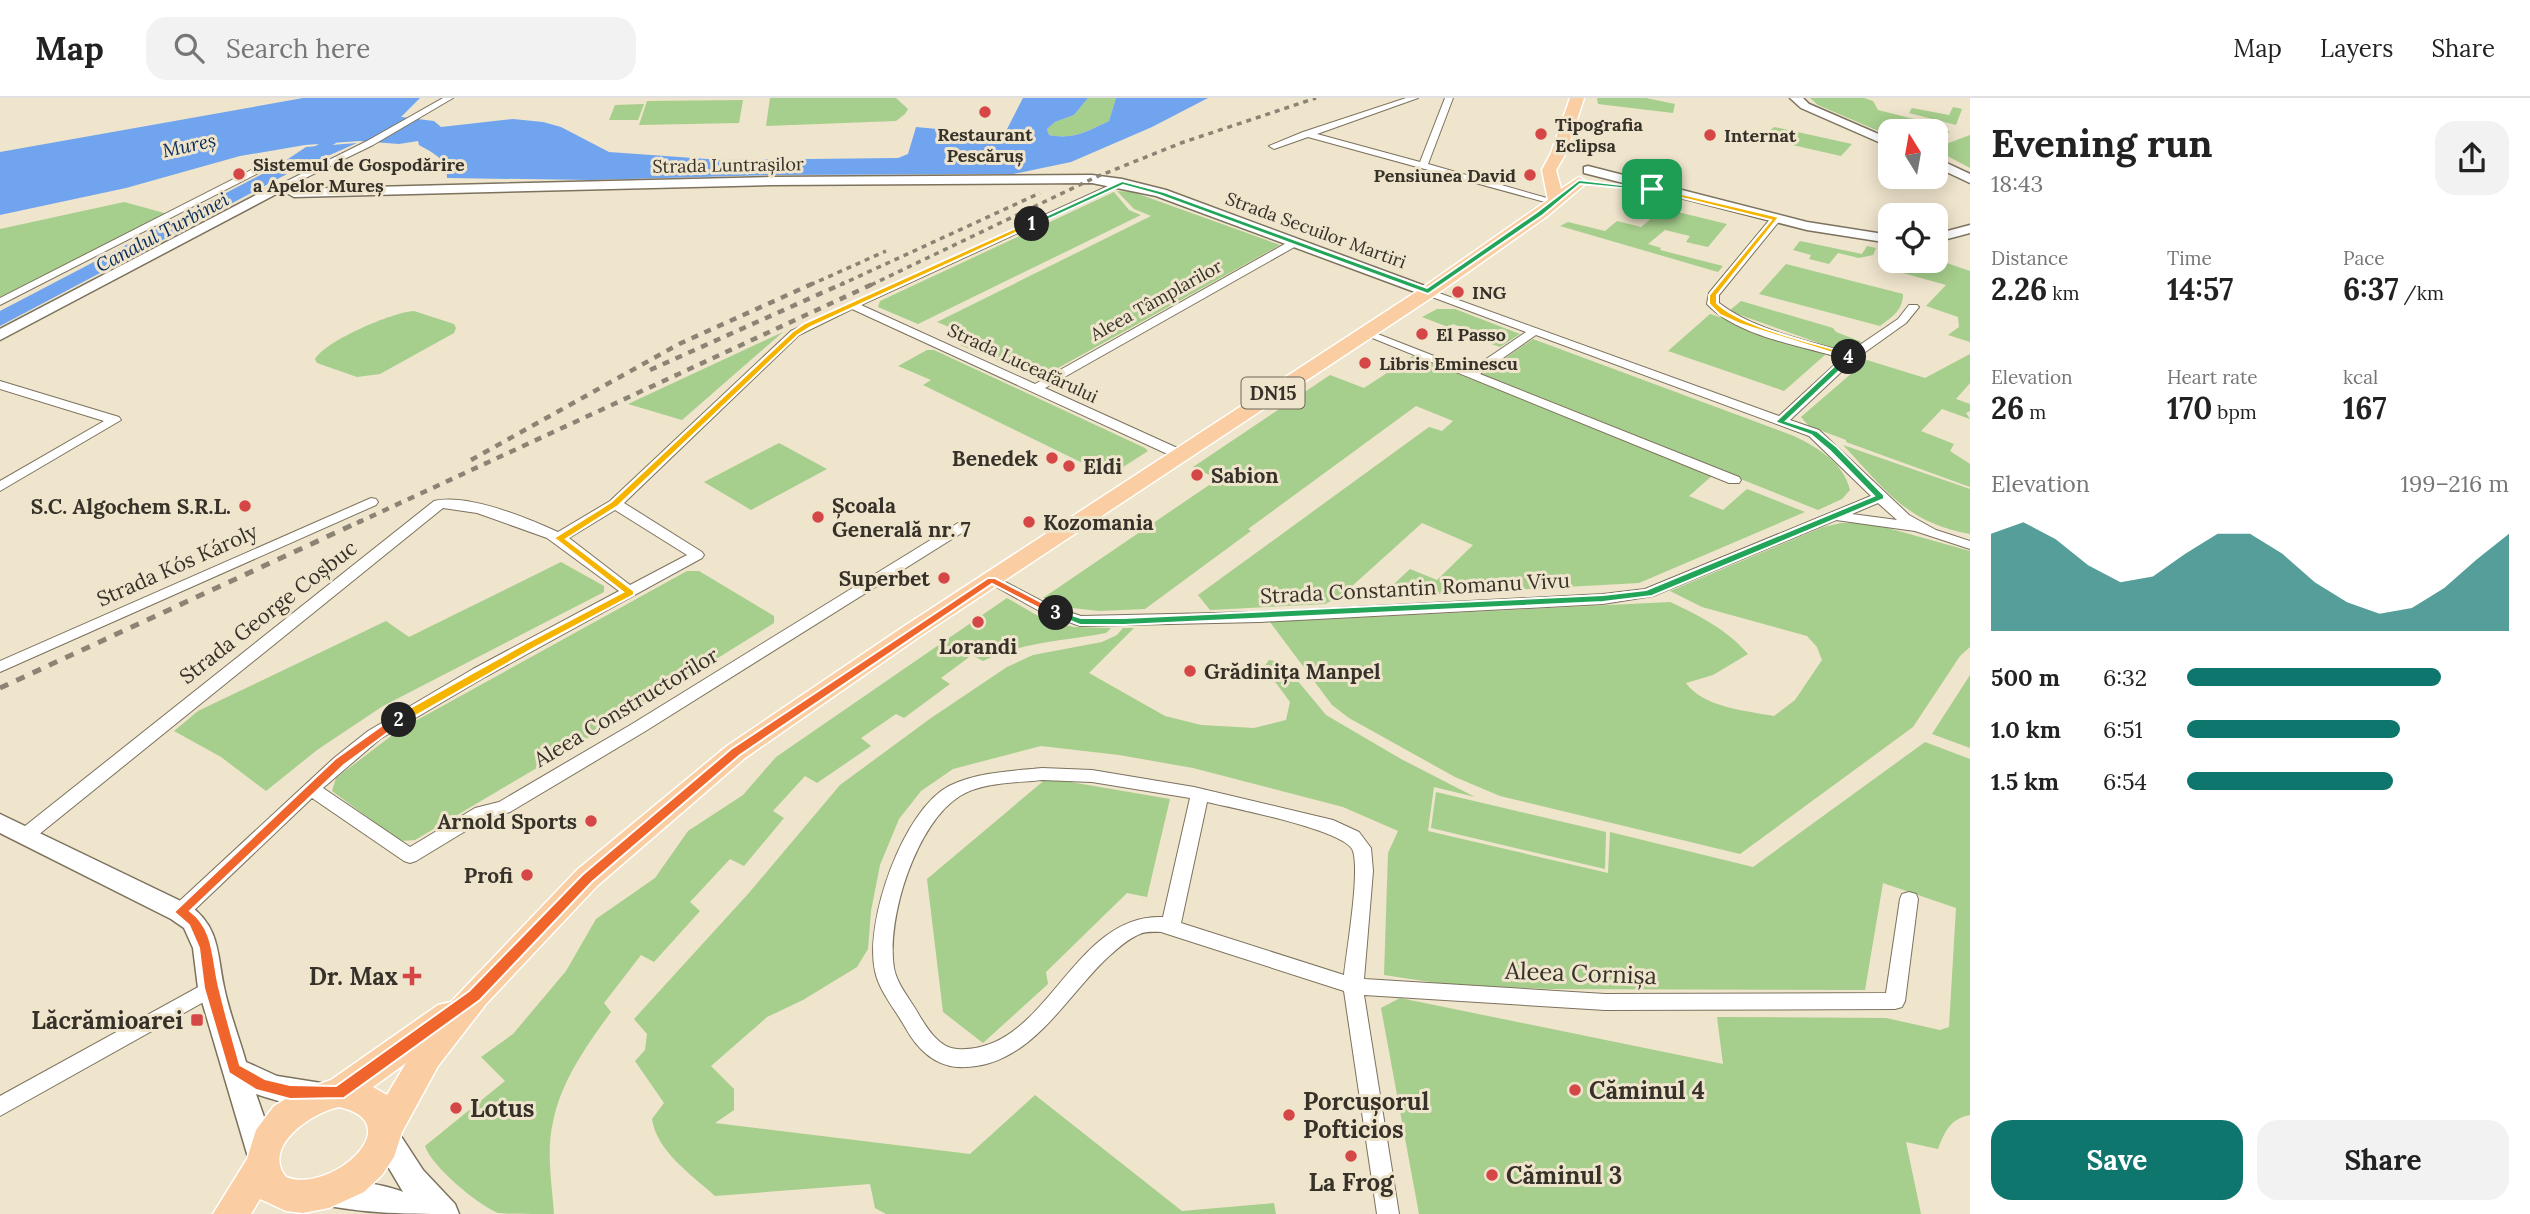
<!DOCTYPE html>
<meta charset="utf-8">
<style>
:root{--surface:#fff;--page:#f2f2f2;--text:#222;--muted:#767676;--line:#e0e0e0;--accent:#0f766e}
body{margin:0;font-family:Lora,serif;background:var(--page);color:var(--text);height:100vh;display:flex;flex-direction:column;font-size:26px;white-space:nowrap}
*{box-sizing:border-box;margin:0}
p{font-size:23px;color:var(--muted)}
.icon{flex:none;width:38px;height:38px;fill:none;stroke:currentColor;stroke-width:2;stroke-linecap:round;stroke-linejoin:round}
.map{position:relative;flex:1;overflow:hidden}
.sheet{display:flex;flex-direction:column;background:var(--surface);width:560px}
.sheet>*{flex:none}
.needle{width:46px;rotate:349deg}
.buttons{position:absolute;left:1878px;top:21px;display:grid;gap:14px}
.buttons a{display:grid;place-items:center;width:70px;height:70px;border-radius:14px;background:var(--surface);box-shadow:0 4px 18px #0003;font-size:35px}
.pin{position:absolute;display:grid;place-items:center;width:60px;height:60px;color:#fff;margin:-30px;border-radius:14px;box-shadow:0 4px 10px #0006}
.km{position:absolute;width:35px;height:35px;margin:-18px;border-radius:50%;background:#222;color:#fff;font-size:19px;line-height:35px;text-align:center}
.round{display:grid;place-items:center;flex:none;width:74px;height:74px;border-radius:21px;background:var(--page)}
.summary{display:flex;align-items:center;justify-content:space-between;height:119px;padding:0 21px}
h1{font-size:38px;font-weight:800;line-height:52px}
.stats{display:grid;grid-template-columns:repeat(3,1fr);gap:10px;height:119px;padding:7px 21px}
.stats div{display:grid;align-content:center}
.stats b{font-size:30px;font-weight:800}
.stats small{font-size:19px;font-weight:400}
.stats p{font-size:19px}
.chart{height:196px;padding:14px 21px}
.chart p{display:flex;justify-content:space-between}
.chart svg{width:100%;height:126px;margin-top:7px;fill:var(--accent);opacity:.7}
.primary-button{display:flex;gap:14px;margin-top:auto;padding:14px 21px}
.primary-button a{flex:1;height:80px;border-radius:21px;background:var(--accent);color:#fff;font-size:28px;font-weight:800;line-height:80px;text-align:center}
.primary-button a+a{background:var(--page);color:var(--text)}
ul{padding:0 21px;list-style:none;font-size:23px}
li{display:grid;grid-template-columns:112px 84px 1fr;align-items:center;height:52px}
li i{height:18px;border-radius:9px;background:var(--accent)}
header{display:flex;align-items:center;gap:42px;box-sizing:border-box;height:98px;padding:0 35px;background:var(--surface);border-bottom:2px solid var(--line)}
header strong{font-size:33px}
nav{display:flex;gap:38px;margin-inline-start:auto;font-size:24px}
.search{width:490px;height:63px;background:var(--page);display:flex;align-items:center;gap:18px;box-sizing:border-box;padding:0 24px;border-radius:21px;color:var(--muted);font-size:26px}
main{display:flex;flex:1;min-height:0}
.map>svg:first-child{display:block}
</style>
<header>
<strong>Map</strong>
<div class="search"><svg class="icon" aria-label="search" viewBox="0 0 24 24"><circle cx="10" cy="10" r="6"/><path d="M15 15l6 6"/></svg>Search here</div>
<nav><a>Map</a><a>Layers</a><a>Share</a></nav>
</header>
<main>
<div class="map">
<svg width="1970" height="1116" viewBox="0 0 1970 1116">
<rect width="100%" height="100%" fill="#efe4cc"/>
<g fill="#a6ce8c">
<path d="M770,0H896L908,11L905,16L896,23L766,28Z"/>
<path d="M1088,0H1116L1109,23C1088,33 1073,42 1049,37L1047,31L1055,24L1074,17Z"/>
<path d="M1597,0H1646L1675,6L1673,15L1598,6Z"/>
<path d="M1810,0H1864L1873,3L1878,12L1930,25L1950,34L1936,42V33H1890V38L1818,7Z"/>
<path d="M743,2L739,25L639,27L647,3Z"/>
<path d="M644,6L638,22H609L615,7Z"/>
<path d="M1953,9L1962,11L1956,27L1909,15L1912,10L1949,17Z"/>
<path d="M1774,29L1852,46L1841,58L1762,40Z"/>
<path d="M1970,37V70L1936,52L1938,49Z"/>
<path d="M1117,93L1133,94L1280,147L1040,280L960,247L973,239L937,224L1151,118L1134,111Z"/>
<path d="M1114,94L1129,112L1141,117L918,226L878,209L880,203Z"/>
<path d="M124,104L168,116L0,201V131Z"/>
<path d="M1649,107L1727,126L1708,149L1686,144L1690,138L1665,132L1648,146L1661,150L1660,152L1723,168L1718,174L1560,128L1568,124L1605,133L1617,123L1641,129L1654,118L1640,114Z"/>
<path d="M1800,143L1862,156L1867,148L1876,150L1873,157L1859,160L1838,155L1829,166L1809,161L1811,157L1793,152Z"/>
<path d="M1938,162L1970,173V244L1948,237L1959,229L1958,219L1926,208L1946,187L1892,172L1896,166Z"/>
<path d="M1786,166L1903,196C1903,212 1892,219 1880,228L1759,196Z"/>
<path d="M1741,203L1833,230L1836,234L1862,244L1847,250H1833L1729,213Z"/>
<path d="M1437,211H1455L1520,236L1500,249L1480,242L1484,238L1453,226L1448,229L1422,219Z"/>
<path d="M414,213L454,226L456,230L454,235L380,276L357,279L317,265L315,261C325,243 393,214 414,213Z"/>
<path d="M1710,216L1820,251L1825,257L1784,293L1668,253Z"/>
<path d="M783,234L682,322L628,306Z"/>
<path d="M1533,241L1794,338C1818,350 1843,364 1850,392L1842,401L1818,412L1481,277Z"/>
<path d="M927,252H934L1145,350L1148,353L1109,378L923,287L931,282L898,268Z"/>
<path d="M1970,256V285L1956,301L1970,306V313L1966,315L1970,321L1942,311L1921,333L1954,346L1950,353L1970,366V389L1846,344V342L1809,328L1801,319L1867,262L1925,280Z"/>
<path d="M1413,258L1713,377L1689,398L1723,412L1747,391L1805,414L1639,485L1380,499L1410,471L1437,482L1473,447L1422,425L1341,498L1325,506L1210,512L1198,497L1429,329L1442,333L1453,323L1416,308L1248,431L1251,433L1145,511L1099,513L1072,510L1043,500L1218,381L1193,369L1330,277L1364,290Z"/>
<path d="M779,345L827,371L751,412L704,384Z"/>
<path d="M1843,347L1970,391V436C1905,424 1886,392 1843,347Z"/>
<path d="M1841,425H1870L1970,453V549L1960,558L1913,629L1740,756L1500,698L1455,679L1349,620L1332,607L1270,524L1670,504C1700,518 1726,531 1748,556L1713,577L1686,585C1702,609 1747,613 1774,618L1795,602L1822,562L1817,549L1807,538L1702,509L1670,493L1823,429Z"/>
<path d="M561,464L604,488V494L383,608L317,652L266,693L221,659L174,633L198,613L386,523L409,539Z"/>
<path d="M687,473H699L774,518V525L623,619L415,742L400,743L332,693L336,680L399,632Z"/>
<path d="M1007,500L1047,523L1074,529L1111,530L1106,535C1064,543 1022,544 983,563L972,557L941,580L950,586L904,620L896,616L861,640L871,648L817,685L805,678L773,713L784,720L744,768L730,761L690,804L700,813L654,864L641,857L604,905L611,914C587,947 561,983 553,1024C546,1053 552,1086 554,1116C540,1116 509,1116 498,1115C477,1106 432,1069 425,1048L505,983L481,959L513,936L566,873L596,821L655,780L688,733L743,697L776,659Z"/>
<path d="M1123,530H1134L1089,575L1165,618L1201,627L1254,630L1286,622L1290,604L1276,585L1260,574L1269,562L1282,564L1326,617L1401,661L1475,699L1434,689L1428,733L1608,775L1610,734L1753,769L1925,644L1970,661V1017C1950,1021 1945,1033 1938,1051L1906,1044L1921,1116H1419L1381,910L1400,900L1723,966L1717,919L1886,920L1940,932L1949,929L1956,810L1883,785L1865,892L1549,891L1444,886L1384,877L1388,755L1398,733L1343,709L1193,670L1119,657L1041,648L953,671L921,693L899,721L880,767L871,813L868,851L857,869L803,902L767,919L711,968L734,991V1012L715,1025L970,1056L1035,997L1182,1113L1274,1105L1276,1116H886L875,1110L870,1086L715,1098C692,1077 657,1054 652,1021L664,1005L635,963L645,952L647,936L634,921L748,796L840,687L931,620L1007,569L1033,557L1102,544L1117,537Z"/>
<path d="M1970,577V650L1932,636Z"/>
<path d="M1047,680L1170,701L1147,799L1127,795L1046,874L1048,886L983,945L943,914L927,781Z"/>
<path d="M1436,694L1606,734L1605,771L1431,730Z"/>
</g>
<g fill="#70a4ee">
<path d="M303,0H420L401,19L434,23L441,29L513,21L543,24L561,29L609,54L721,62L898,60L908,56L916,29L990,36L1005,35L1023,0H1088L1074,17L1055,24L1047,31L1049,37C1073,42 1088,33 1109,23L1116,0H1208L1152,29L1071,64L1013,76L772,77L591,82L447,80C447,61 435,56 419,47L418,43L399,46L359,43L305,47L240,58L126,90L0,117V54Z"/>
<path d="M357,45L296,72L276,69L306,49Z"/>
<path d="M268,73L287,76L0,228V213Z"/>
</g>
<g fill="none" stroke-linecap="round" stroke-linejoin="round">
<path fill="#70a4ee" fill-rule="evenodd" d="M342,22L347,25L336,45L258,90H250V84L328,41L338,23Z"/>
<defs>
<g id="street">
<path d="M443,0H453L373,47L291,87L283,85L367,43Z"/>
<path d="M1406,0H1418L1317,36L1420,64L1445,0H1453L1428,66L1561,104L1552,106L1308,39L1274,51L1269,48L1303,34Z"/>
<path d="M267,64L270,65V69L0,207V200Z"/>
<path d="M1119,83L1127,85L861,207L1035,286L1290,143H1298V147L1045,290L1184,353V359H1174L852,211L799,237L624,405L702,454L704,457L702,460L485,579L380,641L323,690L410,749L475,710L499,704L632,626L958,425H968L970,428L968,431L644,634L510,714L487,720L416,763L410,765L404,763L312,700L187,819L180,821L173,819L170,814L173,809L334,660L368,633L473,571L619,493L547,440L477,415L443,410L32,742H20L17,737L20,732L434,403C468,395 527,420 558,434L610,403L791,233ZM615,412L687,457L630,487L569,440Z"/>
<path d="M1776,118L1781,121L1719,197V205C1756,233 1804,241 1848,255L1898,221L1909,207H1917L1919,209L1906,225L1854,262L1790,322L1819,332L1909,417L1936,432L1970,443V451L1915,433L1836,422L1653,498L1603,506L1260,524L1080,528L1041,514L984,482L986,479H996L1051,508L1081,518L1260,514L1603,496L1645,491L1871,398L1809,338L1536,237L1480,276L1739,379L1741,382L1739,385H1729L1360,235L1362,233H1370L1470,272L1526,234L1424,196L1422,194L1428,191L1779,318L1842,260C1801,248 1737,238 1707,206L1709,195L1772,119ZM1878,405L1897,422L1852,416Z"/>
<path d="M0,283L119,319L121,322L0,393V383L104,323L0,291Z"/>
<path d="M371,400L376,401L378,404L376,407L0,574V563Z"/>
<path d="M1042,670L1092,672L1194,689L1333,722L1359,734L1371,750L1373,773L1364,881L1605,896L1886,895L1900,801L1902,796L1909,794L1916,796L1918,801L1905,903L1902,909L1895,911L1605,912L1364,897L1399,1116H1377L1344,893L1161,834C1154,834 1146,833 1140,836C1127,841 1116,852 1106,861C1063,902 1027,973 957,969C933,967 916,949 905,929C895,911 879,893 875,873C864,824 903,712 949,688C977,674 1012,673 1042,670ZM1042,682L1092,684L1190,700L1163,819C1071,815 1047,957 957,951C939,950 927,930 919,917C911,902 897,887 894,870C886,821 916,725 960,698C983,684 1016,685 1042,682ZM1207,704C1232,710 1347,732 1353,753C1360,775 1347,850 1344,877L1181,825Z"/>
<path d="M211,882L218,884L221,890L218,896L0,1018V998Z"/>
</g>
<g id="secondary">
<path d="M1790,0H1803L1809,6L1890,41V49L1801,10Z"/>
<path d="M1936,60L1970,76V85L1936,69Z"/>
<path d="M1588,68L1807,124L1890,137V145L1807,132L1584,75V69Z"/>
<path d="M1092,77L1122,81L1166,92L1433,191L1435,194L1433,197H1423L1156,98L1092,85L771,87L294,99L287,95L294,91L771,79Z"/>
<path d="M277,86L284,90L282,93L0,242V231Z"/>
<path d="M1970,127V135L1936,144V136Z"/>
<path d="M0,716L189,807C220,829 217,856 224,889C229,914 239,939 246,964L277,978L334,987L338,996L334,1005C310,1013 280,1004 256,996L278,1059L273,1068L263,1072L253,1068L248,1059L198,890L193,850L184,830L171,821L0,735Z"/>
<path d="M385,1025L395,1029L423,1072L455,1106L459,1116C413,1116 360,1116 316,1105L312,1095L316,1085C336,1078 384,1086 403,1094L370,1038L375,1029Z"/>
</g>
<path id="primary" d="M1570,0H1584L1566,55L1556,72L1561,91L1579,79L1587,84L1584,87L1546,119L1434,198L919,539L745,660L597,788L486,906L438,968L402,1034L394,1059L382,1077L364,1094L329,1110L303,1115L286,1113L260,1101L251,1116H213L247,1061L256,1032L274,1008L299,993L331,982L438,907L451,904L577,772L727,648L903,529L1422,190L1548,102L1542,72L1551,55ZM406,965L387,997L373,989ZM339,1009C412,1025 330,1097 286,1079C261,1048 313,1014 339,1009Z"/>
</defs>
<use href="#street" stroke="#7c725d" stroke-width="2"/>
<use href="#secondary" stroke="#7c725d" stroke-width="3"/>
<use href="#primary" stroke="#fff" stroke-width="3"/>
<use href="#street" fill="#fff" fill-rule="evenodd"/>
<use href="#secondary" fill="#fff" fill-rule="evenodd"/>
<use href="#primary" fill="#facea2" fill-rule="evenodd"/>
<g stroke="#8b8474" stroke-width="3.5" stroke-dasharray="5 5" stroke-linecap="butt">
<path d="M810,187L886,153"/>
<path d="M840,187L1040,95"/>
<path d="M871,187L1096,79L1181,45L1316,0"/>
</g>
<g stroke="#8b8474" stroke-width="4.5" stroke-dasharray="7 7" stroke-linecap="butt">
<path d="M650,272L844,185"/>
<path d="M471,362L679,246L814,185"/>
<path d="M357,425L875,185"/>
</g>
<path stroke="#8b8474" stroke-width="5" stroke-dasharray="9 9" stroke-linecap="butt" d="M0,590L361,423"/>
</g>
<path fill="#22a559" stroke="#fff" stroke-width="2" d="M1579,82L1656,91L1652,93L1580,86L1543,117L1428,196L1159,97L1123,87L1034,128L1028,126L1122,83L1164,94L1427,190L1537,114Z"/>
<path fill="#f5b400" stroke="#fff" stroke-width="2" d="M1029,124L1035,126L811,229L798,237L618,408L566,441L634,493V497L536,549L403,625H394V619L528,544L623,494L554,440L611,404L792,234L805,225Z"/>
<path fill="#f0652b" stroke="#fff" stroke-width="2" d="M988,480H995L1062,515L1052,517L992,486L740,657L592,784L480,902L344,1000L290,1001L256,992L229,975L204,890L199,850L189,827L174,814L335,661L394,619L399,618L405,622L344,667L190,813C216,832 212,865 220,893C226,918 233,942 240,967L265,981L290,987L336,988L469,893L582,777L731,651Z"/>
<path fill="#22a559" stroke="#fff" stroke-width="2" d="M1846,257L1854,259L1786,323L1817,333L1837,349L1884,397V401L1652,498L1603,504L1124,527H1080L1051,515L1056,512L1081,520H1124L1603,497L1646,492L1874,398L1830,353L1811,337L1775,324Z"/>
<path fill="#f5b400" stroke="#fff" stroke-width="2" d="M1652,89L1779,119L1717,197V205C1743,230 1816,245 1852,257V261L1740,226L1720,217L1709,206V197L1771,122L1650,92Z"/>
<g fill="#d54646" stroke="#efe4cc" stroke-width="2.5">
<circle cx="985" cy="14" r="7"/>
<circle cx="1541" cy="36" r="7"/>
<circle cx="1710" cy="37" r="7"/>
<circle cx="239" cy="76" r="7"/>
<circle cx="1530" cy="77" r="7"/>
<circle cx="1458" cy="194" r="7"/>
<circle cx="1422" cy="236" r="7"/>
<circle cx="1365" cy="265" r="7"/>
<circle cx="1052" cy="360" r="7"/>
<circle cx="1069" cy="368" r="7"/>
<circle cx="1197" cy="377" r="7"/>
<circle cx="245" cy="408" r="7"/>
<circle cx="818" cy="419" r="7"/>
<circle cx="1029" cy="424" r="7"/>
<circle cx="944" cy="480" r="7"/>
<circle cx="978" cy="524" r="7"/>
<circle cx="1190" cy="573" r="7"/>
<circle cx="591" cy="723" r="7"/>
<circle cx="527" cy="777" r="7"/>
<path d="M408.5 867.5h7v7h7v7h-7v7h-7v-7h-7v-7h7z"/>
<rect x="190" y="915" width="14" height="14" rx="3.5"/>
<circle cx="1575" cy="992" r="7"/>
<circle cx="456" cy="1010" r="7"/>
<circle cx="1289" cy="1017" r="7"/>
<circle cx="1351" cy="1058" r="7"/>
<circle cx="1492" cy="1077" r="7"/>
</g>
<g text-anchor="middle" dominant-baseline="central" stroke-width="6" stroke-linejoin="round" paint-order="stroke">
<g font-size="18" font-weight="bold" fill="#363229" stroke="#efe4cc" text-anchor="start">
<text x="1555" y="26">Tipografia<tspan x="1555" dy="21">Eclipsa</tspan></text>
<text x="985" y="36" text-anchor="middle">Restaurant<tspan x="985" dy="21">Pescăruș</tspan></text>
<text x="1724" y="37">Internat</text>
<text x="253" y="66">Sistemul de Gospodărire<tspan x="253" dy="21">a Apelor Mureș</tspan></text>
<text x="1516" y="77" text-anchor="end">Pensiunea David</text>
<text x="1472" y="194">ING</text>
<text x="1436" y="236">El Passo</text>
<text x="1379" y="265">Libris Eminescu</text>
</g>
<g font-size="18" fill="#363229" stroke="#efe4cc">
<text transform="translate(728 67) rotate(-1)">Strada Luntrașilor</text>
<text transform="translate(1316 132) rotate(20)">Strada Secuilor Martiri</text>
<text transform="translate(1156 202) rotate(-29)">Aleea Tâmplarilor</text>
<text transform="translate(1023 265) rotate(25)">Strada Luceafărului</text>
</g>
<g font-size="19" font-style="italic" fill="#0a2c5a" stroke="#efe4cc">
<text transform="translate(189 47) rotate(-12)">Mureș</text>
<text transform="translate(162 134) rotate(-28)">Canalul Turbinei</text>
</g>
<rect fill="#efe4cc" stroke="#6e675a" stroke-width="2" x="1241.5" y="279.5" width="63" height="31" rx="5"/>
<g font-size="19" font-weight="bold" fill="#363229">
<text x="1273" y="295">DN15</text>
</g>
<g font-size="21" font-weight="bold" fill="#363229" stroke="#efe4cc" text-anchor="end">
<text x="1038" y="360">Benedek</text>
<text x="1083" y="368" text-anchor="start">Eldi</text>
<text x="1211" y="377" text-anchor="start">Sabion</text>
<text x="832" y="407" text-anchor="start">Școala<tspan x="832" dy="24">Generală nr. 7</tspan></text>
<text x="231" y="408">S.C. Algochem S.R.L.</text>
<text x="1043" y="424" text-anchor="start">Kozomania</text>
<text x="930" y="480">Superbet</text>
<text x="978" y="548" text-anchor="middle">Lorandi</text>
<text x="1204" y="573" text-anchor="start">Grădinița Manpel</text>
<text x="577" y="723">Arnold Sports</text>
<text x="513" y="777">Profi</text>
</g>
<g font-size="21" fill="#363229" stroke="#efe4cc">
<text transform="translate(177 467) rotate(-24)">Strada Kós Károly</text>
<text transform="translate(1415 490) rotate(-3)">Strada Constantin Romanu Vivu</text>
<text transform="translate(268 514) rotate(-38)">Strada George Coșbuc</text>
<text transform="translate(626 609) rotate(-31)">Aleea Constructorilor</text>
</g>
<g font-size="24" fill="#363229" stroke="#efe4cc">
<text transform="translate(1581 875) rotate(2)">Aleea Cornișa</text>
</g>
<g font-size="24" font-weight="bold" fill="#363229" stroke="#efe4cc" text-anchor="start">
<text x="398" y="878" text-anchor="end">Dr. Max</text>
<text x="183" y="922" text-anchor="end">Lăcrămioarei</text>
<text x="1589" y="992">Căminul 4</text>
<text x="1303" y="1003">Porcușorul<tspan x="1303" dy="28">Pofticios</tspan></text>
<text x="470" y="1010">Lotus</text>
<text x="1506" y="1077">Căminul 3</text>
<text x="1351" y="1084" text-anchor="middle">La Frog</text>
</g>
</g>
</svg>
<div class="buttons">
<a><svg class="needle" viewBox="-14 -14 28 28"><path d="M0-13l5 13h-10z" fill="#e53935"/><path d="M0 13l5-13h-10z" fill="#767676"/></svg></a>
<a><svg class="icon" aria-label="locate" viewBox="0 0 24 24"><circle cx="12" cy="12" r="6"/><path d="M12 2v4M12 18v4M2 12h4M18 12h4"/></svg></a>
</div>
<div class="pin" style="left:1652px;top:91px;background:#1e9e55"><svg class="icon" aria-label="arrive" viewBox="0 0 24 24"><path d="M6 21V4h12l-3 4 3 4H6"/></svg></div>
<b class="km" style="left:1032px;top:126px">1</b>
<b class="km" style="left:399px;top:622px">2</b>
<b class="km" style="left:1056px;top:515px">3</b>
<b class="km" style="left:1849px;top:259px">4</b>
</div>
<section class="sheet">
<div class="summary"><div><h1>Evening run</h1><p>18:43</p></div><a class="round"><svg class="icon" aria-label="share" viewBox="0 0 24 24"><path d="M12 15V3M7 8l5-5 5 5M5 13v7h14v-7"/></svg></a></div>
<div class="stats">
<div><p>Distance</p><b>2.26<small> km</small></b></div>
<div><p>Time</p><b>14:57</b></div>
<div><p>Pace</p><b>6:37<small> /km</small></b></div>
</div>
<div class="stats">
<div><p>Elevation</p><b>26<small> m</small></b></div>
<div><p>Heart rate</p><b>170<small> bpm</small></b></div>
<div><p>kcal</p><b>167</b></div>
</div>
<div class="chart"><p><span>Elevation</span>199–216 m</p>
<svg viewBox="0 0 160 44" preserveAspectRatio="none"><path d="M0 44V10L10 6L20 12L30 21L40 27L50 25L60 17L70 10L80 10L90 17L100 27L110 34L120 38L130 36L140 29L150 19L160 10V44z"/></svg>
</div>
<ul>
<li><b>500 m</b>6:32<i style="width:79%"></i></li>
<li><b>1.0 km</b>6:51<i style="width:66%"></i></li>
<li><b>1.5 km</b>6:54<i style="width:64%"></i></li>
</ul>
<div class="primary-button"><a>Save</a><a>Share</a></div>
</section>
</main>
